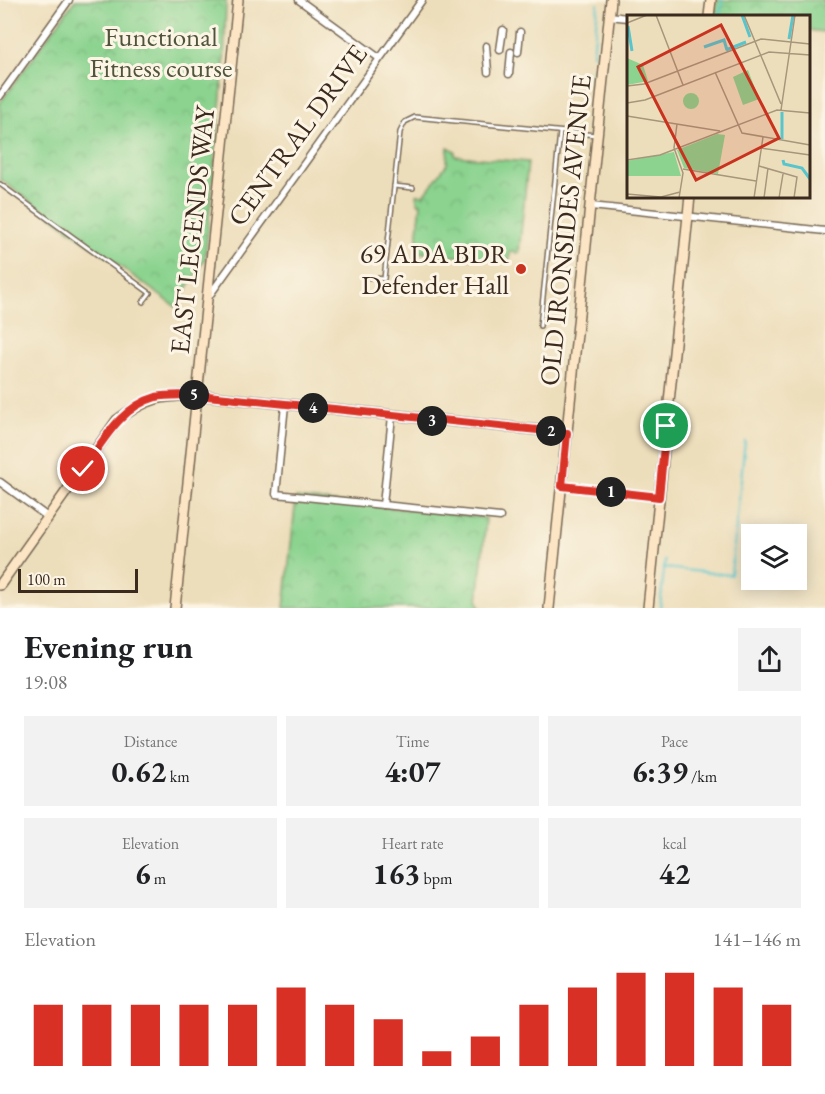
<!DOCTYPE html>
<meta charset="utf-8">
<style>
:root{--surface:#fff;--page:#f2f2f2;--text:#202124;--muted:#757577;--accent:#d93025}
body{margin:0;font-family:"EB Garamond",serif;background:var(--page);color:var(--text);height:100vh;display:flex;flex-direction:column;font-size:22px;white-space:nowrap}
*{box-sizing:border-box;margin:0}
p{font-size:20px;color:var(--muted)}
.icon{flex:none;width:33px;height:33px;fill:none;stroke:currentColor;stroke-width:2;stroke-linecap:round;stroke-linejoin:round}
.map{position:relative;height:608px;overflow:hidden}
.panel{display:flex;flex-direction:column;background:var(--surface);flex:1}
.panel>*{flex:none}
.controls{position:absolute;left:741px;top:524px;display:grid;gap:12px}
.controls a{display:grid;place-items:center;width:66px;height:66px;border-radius:0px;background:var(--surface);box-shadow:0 3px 15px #0003;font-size:30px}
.scale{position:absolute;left:18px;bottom:15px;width:120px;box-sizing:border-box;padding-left:6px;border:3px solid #3b2a1e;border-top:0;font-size:16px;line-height:21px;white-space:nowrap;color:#3b2a1e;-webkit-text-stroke:4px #fcf5e5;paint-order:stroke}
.pin{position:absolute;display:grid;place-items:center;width:51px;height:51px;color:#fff;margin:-26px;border:3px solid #fff;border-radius:50%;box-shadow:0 2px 6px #0007}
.km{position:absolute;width:30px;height:30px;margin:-15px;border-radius:50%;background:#222;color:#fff;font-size:16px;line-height:30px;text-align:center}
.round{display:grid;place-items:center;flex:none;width:63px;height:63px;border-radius:0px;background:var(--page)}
.head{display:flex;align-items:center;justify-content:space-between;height:102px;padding:0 24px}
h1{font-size:33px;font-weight:700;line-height:45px}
.stats{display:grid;grid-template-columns:repeat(3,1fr);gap:9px;height:102px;padding:6px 24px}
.stats div{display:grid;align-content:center;border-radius:0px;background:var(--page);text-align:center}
.stats b{font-size:30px;font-weight:700}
.stats small{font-size:16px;font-weight:400}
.stats p{font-size:16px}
.chart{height:168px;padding:12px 24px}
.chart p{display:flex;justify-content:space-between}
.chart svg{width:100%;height:108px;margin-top:6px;stroke:var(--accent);stroke-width:6}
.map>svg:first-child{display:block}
</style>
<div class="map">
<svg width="825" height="608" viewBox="0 0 825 608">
<defs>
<pattern id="park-crowns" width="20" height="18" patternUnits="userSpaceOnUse" patternTransform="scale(1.5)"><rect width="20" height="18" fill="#8bd38f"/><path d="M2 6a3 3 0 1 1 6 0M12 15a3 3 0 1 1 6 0" fill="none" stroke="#79b57b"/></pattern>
</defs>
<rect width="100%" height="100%" fill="#fcf5e5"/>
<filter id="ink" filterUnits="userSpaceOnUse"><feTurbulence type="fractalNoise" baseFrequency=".0167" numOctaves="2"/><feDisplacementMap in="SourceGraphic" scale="12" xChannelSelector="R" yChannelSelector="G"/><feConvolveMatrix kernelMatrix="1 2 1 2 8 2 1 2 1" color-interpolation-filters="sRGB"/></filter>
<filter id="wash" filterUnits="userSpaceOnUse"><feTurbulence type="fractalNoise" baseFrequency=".008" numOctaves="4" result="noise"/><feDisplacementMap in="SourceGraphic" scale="24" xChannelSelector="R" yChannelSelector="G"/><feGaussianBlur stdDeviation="1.35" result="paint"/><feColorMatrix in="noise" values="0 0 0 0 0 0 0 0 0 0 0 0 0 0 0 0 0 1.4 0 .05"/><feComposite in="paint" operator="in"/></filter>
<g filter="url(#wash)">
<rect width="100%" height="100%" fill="#eddebb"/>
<g fill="url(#park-crowns)" stroke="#637e56" stroke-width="1.5">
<path d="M75,0H226L224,66L205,259L176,307L0,179V103Z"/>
<path d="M717,0H825V29L823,32L809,30L808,16H715Z"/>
<path d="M448,147L455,151V156L528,162L519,253L510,252L509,262L416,252L421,203H418L416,194L424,195L447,164Z"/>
<path d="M296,498L486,518L478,601L481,608H284Z"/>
</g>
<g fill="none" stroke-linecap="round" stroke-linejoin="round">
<g stroke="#58c5cd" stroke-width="2">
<path d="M720,16L722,0"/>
<path d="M593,55L598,4"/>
<path d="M591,80L593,67"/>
<path d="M664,568L731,575L745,441"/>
<path d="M11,583L51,529"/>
<path d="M660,608L665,560"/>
</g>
</g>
</g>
<g filter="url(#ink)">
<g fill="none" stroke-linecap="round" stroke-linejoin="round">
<defs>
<g id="lane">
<path d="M0,184L150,293L143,302"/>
<path d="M394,186L413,188"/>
<path d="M366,277L384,279L400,132L405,122L415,117L596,135"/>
<path d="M540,326L560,132"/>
</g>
<g id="street">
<path d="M299,0L379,58"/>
<path d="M609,16L628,18"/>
<path d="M486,46L488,72"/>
<path d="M500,50L503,30"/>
<path d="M518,52L520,32"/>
<path d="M509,74L511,52"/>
<path d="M0,96L69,0"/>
<path d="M591,206L825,231"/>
<path d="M209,296L422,0"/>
<path d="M285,405L276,494L500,517"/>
<path d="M0,482L49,518"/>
<path d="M562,486L659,497"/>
<path d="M383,505L392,416"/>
</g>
<g id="secondary">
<path d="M709,16L711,0"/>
<path d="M0,585L117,420C148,397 161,396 198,395L567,433"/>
<path d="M175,608L238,0"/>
<path d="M549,608L611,0"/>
<path d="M648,608L690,196"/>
</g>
</defs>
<use href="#lane" stroke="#796955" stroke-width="6"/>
<use href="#street" stroke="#796955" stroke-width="9"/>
<use href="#secondary" stroke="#796955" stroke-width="12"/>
<use href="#lane" stroke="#fff" stroke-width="3"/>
<use href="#street" stroke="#fff" stroke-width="6"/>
<use href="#secondary" stroke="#fce5c4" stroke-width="9"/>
</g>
</g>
<g fill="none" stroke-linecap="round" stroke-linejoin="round" filter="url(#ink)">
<defs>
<path id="route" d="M83,469C103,442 120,407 156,397C168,394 185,396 198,395L567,433L562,486L659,497L666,426"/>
</defs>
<use href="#route" stroke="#fff" stroke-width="12"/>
<use href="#route" stroke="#d93025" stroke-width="8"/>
</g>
<circle fill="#c8321e" stroke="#fcf5e5" stroke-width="2" cx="521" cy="269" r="6"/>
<g text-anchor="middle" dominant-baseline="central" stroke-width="6" stroke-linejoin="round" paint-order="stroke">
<g font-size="27" fill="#4f543a" stroke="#fcf5e5">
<text x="161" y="36">Functional<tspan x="161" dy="31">Fitness course</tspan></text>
</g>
<g font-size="27" fill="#3b2a1e" stroke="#fcf5e5">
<text transform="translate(297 135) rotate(-54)">CENTRAL DRIVE</text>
<text transform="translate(192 230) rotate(-84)">EAST LEGENDS WAY</text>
<text transform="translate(565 230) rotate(-84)">OLD IRONSIDES AVENUE</text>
</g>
<g font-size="27" fill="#3b2a1e" stroke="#fcf5e5" text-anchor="end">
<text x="509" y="253">69 ADA BDR<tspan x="509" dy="31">Defender Hall</tspan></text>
</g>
</g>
<g transform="translate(627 15)">
<rect width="183" height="183" fill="#eddebb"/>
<path d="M0,43L16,50L21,66L0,70ZM121,55L132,84L116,90L106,62ZM56 86a8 8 0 1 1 16 0a8 8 0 1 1-16 0ZM90,119L98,120L91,159L57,153L50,135ZM47,137L54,161H0V146Z" fill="#8bd38f"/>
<path fill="none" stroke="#58c5cd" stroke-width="3" d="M115,0L123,22M1,11L5,36M162,24L166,0M77,32L97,25L100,35M99,35L119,27M155,97V124M156,145L157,149L175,153L183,164"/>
<path fill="none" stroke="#a6967c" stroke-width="1.5" d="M29,0L56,70M117,0L154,89M0,8L20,0M88,57L115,118L183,130M0,71L17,69L134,24L183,29M0,88L18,85L142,37L183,40M154,95L168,0M0,101L93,116M50,109L47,133L56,158L52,183M183,130V154M134,133L183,140M0,145L33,140L150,95L183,98M132,151L170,162L167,183M56,154L129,166M0,179L34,182L53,177M127,183L136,122M137,183L141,153M152,183L156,159"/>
<path fill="#c8321e" fill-opacity="0.15" stroke="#c8321e" stroke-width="3" d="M94,10L152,123L69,165L11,52Z"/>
<rect width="183" height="183" fill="none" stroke="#3b2a1e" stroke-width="3"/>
</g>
</svg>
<div class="controls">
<a><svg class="icon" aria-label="layers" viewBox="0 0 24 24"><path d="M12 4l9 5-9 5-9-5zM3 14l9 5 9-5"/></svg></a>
</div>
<div class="scale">100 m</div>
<div class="pin" style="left:666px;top:426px;background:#1e9e55"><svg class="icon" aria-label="arrive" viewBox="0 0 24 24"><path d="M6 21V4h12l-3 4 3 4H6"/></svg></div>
<div class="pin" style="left:83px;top:469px;background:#d93025"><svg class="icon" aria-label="check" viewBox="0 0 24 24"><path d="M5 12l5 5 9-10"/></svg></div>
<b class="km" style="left:611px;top:492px">1</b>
<b class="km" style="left:551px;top:431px">2</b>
<b class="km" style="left:432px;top:421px">3</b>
<b class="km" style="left:313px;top:408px">4</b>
<b class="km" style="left:194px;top:395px">5</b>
</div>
<section class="panel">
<div class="head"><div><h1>Evening run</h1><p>19:08</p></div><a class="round"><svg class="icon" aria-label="share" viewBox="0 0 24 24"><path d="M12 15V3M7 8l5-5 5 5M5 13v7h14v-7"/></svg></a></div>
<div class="stats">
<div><p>Distance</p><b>0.62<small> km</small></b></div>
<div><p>Time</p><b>4:07</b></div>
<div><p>Pace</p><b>6:39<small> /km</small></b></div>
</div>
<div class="stats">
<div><p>Elevation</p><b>6<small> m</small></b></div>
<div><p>Heart rate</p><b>163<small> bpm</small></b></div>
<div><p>kcal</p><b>42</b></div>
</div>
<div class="chart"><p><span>Elevation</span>141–146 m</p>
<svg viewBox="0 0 160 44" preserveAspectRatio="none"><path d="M5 44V19M15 44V19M25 44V19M35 44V19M45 44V19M55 44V12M65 44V19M75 44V25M85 44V38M95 44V32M105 44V19M115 44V12M125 44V6M135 44V6M145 44V12M155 44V19"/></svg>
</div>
</section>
